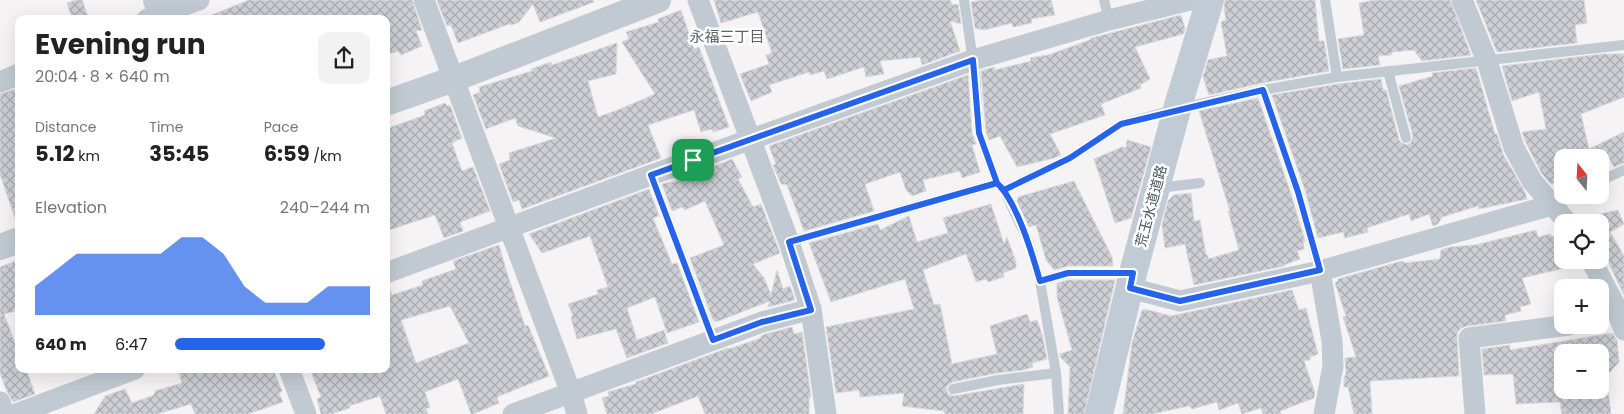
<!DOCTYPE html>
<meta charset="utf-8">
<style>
:root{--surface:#fff;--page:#f2f2f2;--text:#222;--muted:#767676;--accent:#2563eb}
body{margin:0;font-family:Poppins,"Noto Sans JP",sans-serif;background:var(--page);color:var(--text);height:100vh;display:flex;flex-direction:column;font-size:19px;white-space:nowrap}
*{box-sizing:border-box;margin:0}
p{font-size:16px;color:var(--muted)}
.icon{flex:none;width:28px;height:28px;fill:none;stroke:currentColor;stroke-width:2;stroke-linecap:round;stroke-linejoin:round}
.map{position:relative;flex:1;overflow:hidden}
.side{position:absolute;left:15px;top:15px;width:375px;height:358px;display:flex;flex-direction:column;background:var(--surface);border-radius:10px;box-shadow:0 5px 20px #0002}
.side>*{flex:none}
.needle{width:32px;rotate:342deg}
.controls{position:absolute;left:1554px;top:149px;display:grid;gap:10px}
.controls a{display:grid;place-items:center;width:55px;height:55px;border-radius:10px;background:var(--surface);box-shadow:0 5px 20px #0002;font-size:25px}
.pin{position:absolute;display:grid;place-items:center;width:42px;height:42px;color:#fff;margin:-21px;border-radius:10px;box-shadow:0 2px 8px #0006}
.round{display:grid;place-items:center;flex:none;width:52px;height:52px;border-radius:10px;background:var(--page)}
.head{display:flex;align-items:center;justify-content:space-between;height:85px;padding:0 20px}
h1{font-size:28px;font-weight:700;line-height:38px}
.stats{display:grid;grid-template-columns:repeat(3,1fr);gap:8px;height:85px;padding:5px 20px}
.stats div{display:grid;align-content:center}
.stats b{font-size:21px;font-weight:700}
.stats small{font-size:14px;font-weight:400}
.stats p{font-size:14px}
.chart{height:140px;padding:10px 20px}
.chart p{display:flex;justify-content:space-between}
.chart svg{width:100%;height:90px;margin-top:5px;fill:var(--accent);opacity:.7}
ul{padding:0 20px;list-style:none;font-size:16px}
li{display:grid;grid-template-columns:80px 60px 1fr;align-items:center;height:38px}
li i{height:12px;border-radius:6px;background:var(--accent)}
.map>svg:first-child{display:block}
</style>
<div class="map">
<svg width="1624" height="414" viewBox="0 0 1624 414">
<defs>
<pattern id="building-cross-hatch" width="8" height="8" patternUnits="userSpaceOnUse" patternTransform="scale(1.25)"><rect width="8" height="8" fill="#cdcfd5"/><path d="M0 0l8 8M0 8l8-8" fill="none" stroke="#a8abb0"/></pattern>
</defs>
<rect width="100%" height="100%" fill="#f5f3f3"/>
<g fill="url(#building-cross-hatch)" stroke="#d7d9de" fill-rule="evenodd">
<path d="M76,0H82L89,19H72L67,3Z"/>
<path d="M249,0H412L422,30L416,31L422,46L401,55L398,51L386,55V19H202Z"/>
<path d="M437,0H593L594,2L540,22L533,4L519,22L512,25L509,24L458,43L451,25L447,26Z"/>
<path d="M714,0H950L953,5L958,4L961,24L950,21L960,51L922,65L920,57L880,61L884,74L866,77L864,67L827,79L824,71L810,75L809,72L769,85L772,92L751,101L740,74L769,64L766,55L772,53L758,12L721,23Z"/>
<path d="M985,0H1051L1055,15L1031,19L1032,23L1013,27L1012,23L984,30L975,28L971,2Z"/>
<path d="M1225,0H1315L1319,41H1324L1329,71L1262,83L1209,95L1203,77L1208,60L1227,56L1221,22L1226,20L1224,9Z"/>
<path d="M1375,0H1450L1471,55L1422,61L1414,50L1392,52L1391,55L1378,56L1380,65L1343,69L1338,39L1364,35L1359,3Z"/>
<path d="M1476,0H1584L1587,23L1575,25L1577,43L1497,52Z"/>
<path d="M681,10L694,49L699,47L729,127L713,132L711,129L701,132L694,110L648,125L661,158L522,209L519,200L513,202L499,164L510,160L509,153L556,138L518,126L515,118L486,129L473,95L480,92L479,87L532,71L531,69L551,62L552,65L617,43L616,74L588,81L598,117L618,110L655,94L622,42L629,39L626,32L659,22L658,19Z"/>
<path d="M1181,15L1185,29L1183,34L1135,47L1150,79L1140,85L1141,88L1101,104L1105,115L1050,134L1061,155L1054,158L1017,167L1000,136L989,140L986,132L981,71L994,67L995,70L1031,61L1030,58L1048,55L1090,40L1091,38Z"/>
<path d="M1602,54H1624V97L1581,114L1589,149L1624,132V163L1614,167L1609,158H1562V181L1551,184L1542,174L1526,143L1522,132L1546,129L1539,92L1512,101L1502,66Z"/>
<path d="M1476,68L1495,134H1497L1503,154L1525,192L1527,199L1479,209L1478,206L1442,217L1438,224L1433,226L1429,214L1411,221L1409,214L1367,228L1368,232L1345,238L1343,232L1318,238L1305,190L1272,95L1338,84L1381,79L1383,90H1386L1399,140L1402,143L1407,145L1411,142L1413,136L1399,86L1433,76L1432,73Z"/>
<path d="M968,75L972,133L976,144L972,145L980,172L962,178L960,171L923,180L926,191L912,196L906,190L900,172L865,184L874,211L804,231L787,185L781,184L773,165L776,164L769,146Z"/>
<path d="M19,88V221H16L0,174V94Z"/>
<path d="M1258,98L1291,194L1305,241L1303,242L1304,249L1297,251L1300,259L1284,265V266L1194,285L1185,244L1165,248L1162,225L1168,201L1174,195L1191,193L1194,221L1200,220L1206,255H1208V259L1239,250L1228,211H1230L1199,111Z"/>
<path d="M445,103L447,106L450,105L462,138L452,143L462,171L473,167L490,211L460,222L463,231L444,238L435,215L386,231V129L425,115L424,111Z"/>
<path d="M1127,140L1151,147L1131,218L1115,223L1094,159L1122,147L1126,148Z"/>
<path d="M732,159L742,177L738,179L753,207L761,204L780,253L753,264L764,278L771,295L777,270L783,289L790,286L795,300L768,307L770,301L716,322L713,320L690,258L724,245L705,201L685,210L682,207L672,211L662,184L670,182H675Z"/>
<path d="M1074,181L1112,257L1113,266H1068L1054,270L1046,260L1036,225L1029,227L1017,201L1018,197Z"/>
<path d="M649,189L659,216L653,218L672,264L677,263L699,322L667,333L655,297L627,308L637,340L664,330L668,343L627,358L616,329L577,339L571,318L573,315L568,304L598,294L597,290L608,287L590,236L542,253L529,234Z"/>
<path d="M991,204L1004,244L1007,237L1016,262V268L1003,273L1004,277L988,282L986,279L976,282L966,254L923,270L934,305L940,304L952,364L997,354L990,326L1027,314L1030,322L1037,320L1042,334L1047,359L1032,363L1033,367L1024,370L997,373L952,382L946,387L948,394L954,396L1024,384L1023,414H945L944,411L902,406L904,393L860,397L859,390L836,393L826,327L914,309L905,279L831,302L809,243L878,224L880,230L909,216L917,242L948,233L943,218Z"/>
<path d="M1618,210L1624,224L1610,232L1624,256V295L1607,259L1605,260L1600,252V214Z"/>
<path d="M1536,230L1538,237L1550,234L1552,237L1557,236L1565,268L1522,278L1531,304L1520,307L1521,311L1505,315L1506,321L1467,326L1461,328L1457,333V339L1459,376L1370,381L1372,414H1354L1348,387H1344V378L1346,374L1345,358L1356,357L1343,317L1346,316L1335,283L1338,281V279L1402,261L1404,263L1440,259L1441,250L1450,247L1475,245Z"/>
<path d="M499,245L507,273L525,326L528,325L549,376L497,397L499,403L473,414H471L458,379L425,392L430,407L426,409L428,414H386L380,396L349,406L350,408L331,414H321L317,399L321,397L310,369H386V286H389L392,295L423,285L422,281L456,269L453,261ZM450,306L469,343L416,363L401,320Z"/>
<path d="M19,260V310L4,314L19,353V369H26L35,394L13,402L7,392L0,373V267Z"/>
<path d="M1069,280H1115L1084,414H1068L1070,367L1060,357V354L1072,350L1057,297V283Z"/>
<path d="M1292,290L1299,310L1306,308L1318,354L1310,357V360L1304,361L1315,393L1314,398L1280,411L1281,414H1263L1261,408L1242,414L1238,403L1219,410L1217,402L1192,409L1189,406L1152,414H1123L1132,343L1142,310H1148L1171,316Z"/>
<path d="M792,327L794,334L802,332L811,397H809V414H705L698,396L651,414H607L602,398L609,396L608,392L636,384V382L728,348L729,349L761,338V336L766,334Z"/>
<path d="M1612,333L1617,340L1619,362L1600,383V352H1562V390H1608L1611,414H1562L1560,402L1516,404L1513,374L1484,375L1482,349L1510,345V350Z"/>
<path d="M177,369H273L282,391L279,393L283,402L248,414H195L191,404L157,414H94L105,396L125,389L132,403L154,395L155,391L182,383Z"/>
</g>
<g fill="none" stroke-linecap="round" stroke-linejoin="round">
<g stroke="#c1cad2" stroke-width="10">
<path d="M964,0L975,74L979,133L997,183"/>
<path d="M1104,0L1109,20"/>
<path d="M1325,0L1337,77"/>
<path d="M1388,71L1406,138"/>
<path d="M1263,90L1298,192L1320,271"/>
<path d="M651,175L713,339"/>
<path d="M1600,181L1624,170"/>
<path d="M1159,188L1200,183"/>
<path d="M1004,190L1028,241L1040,281L1056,373L1059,414"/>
<path d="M1552,205L1567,195"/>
<path d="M789,242L997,183L1004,190L1070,158L1121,124L1177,109L1263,90L1337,77L1624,45"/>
<path d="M1040,281L1068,273H1132"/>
<path d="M953,389L998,380L1056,373"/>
</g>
<g stroke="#c1cad2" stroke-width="21">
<path d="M424,0L571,393L577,414"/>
<path d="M698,0L789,242L811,309L826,414"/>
<path d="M1462,0L1487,61L1514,148L1532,181L1567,222"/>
<path d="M147,19L199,0"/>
<path d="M0,82L19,74"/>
<path d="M1591,260L1615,305L1624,330"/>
<path d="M1320,271L1332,341L1333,366L1324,414"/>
<path d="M386,273L651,175L973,60L1109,20L1190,0"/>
<path d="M1130,288L1180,301L1320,271L1552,205"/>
<path d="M289,369L306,414"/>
<path d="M0,402L4,414"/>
<path d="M16,414L135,369"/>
<path d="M513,414L762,322L811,309"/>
<path d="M1475,414L1469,338L1569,325"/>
</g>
<g stroke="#c1cad2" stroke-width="26">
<path d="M156,0L163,19"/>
<path d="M386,103L454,79L658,0"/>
<path d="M0,247L19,240"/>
</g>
<path stroke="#c1cbd6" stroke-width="28" d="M1099,414L1133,273L1177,109L1210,0"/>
</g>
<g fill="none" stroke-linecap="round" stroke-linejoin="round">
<defs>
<path id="route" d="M693,160L651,175L713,340L762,322L811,310L789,242L997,183C1017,202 1032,253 1040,281L1068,273H1133L1130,288L1180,301L1320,270L1298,192L1263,90L1121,124L1070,158L1004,190L997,183L979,133L973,60L693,160"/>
</defs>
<use href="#route" stroke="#fff" stroke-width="10"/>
<use href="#route" stroke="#2563eb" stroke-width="6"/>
</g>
<g text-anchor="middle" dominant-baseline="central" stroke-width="5" stroke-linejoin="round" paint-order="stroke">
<g font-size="14" fill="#4a5661" stroke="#fff">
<text transform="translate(1151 206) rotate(-75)">荒玉水道道路</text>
</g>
<g font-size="15" fill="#5f6368" stroke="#fff">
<text x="727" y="36">永福三丁目</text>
</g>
</g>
</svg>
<div class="controls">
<a><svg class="needle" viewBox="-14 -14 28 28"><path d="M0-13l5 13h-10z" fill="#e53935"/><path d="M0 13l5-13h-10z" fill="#767676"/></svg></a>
<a><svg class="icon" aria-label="locate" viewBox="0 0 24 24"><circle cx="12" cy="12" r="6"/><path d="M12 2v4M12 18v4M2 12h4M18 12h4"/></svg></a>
<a>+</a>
<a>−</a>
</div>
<div class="pin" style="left:693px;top:160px;background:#1e9e55"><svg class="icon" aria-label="arrive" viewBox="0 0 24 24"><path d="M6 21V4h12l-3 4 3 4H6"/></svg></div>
<section class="side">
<div class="head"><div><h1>Evening run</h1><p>20:04 · 8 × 640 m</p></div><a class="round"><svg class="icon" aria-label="share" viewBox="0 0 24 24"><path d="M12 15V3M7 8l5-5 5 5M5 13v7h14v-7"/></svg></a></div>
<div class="stats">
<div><p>Distance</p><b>5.12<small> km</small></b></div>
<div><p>Time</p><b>35:45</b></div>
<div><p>Pace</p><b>6:59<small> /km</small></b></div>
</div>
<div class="chart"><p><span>Elevation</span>240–244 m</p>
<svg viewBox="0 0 160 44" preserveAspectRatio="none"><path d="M0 44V30L10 22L20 14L30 14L40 14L50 14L60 14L70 6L80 6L90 14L100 30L110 38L120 38L130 38L140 30L150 30L160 30V44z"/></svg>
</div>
<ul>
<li><b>640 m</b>6:47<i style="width:77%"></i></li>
</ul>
</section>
</div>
